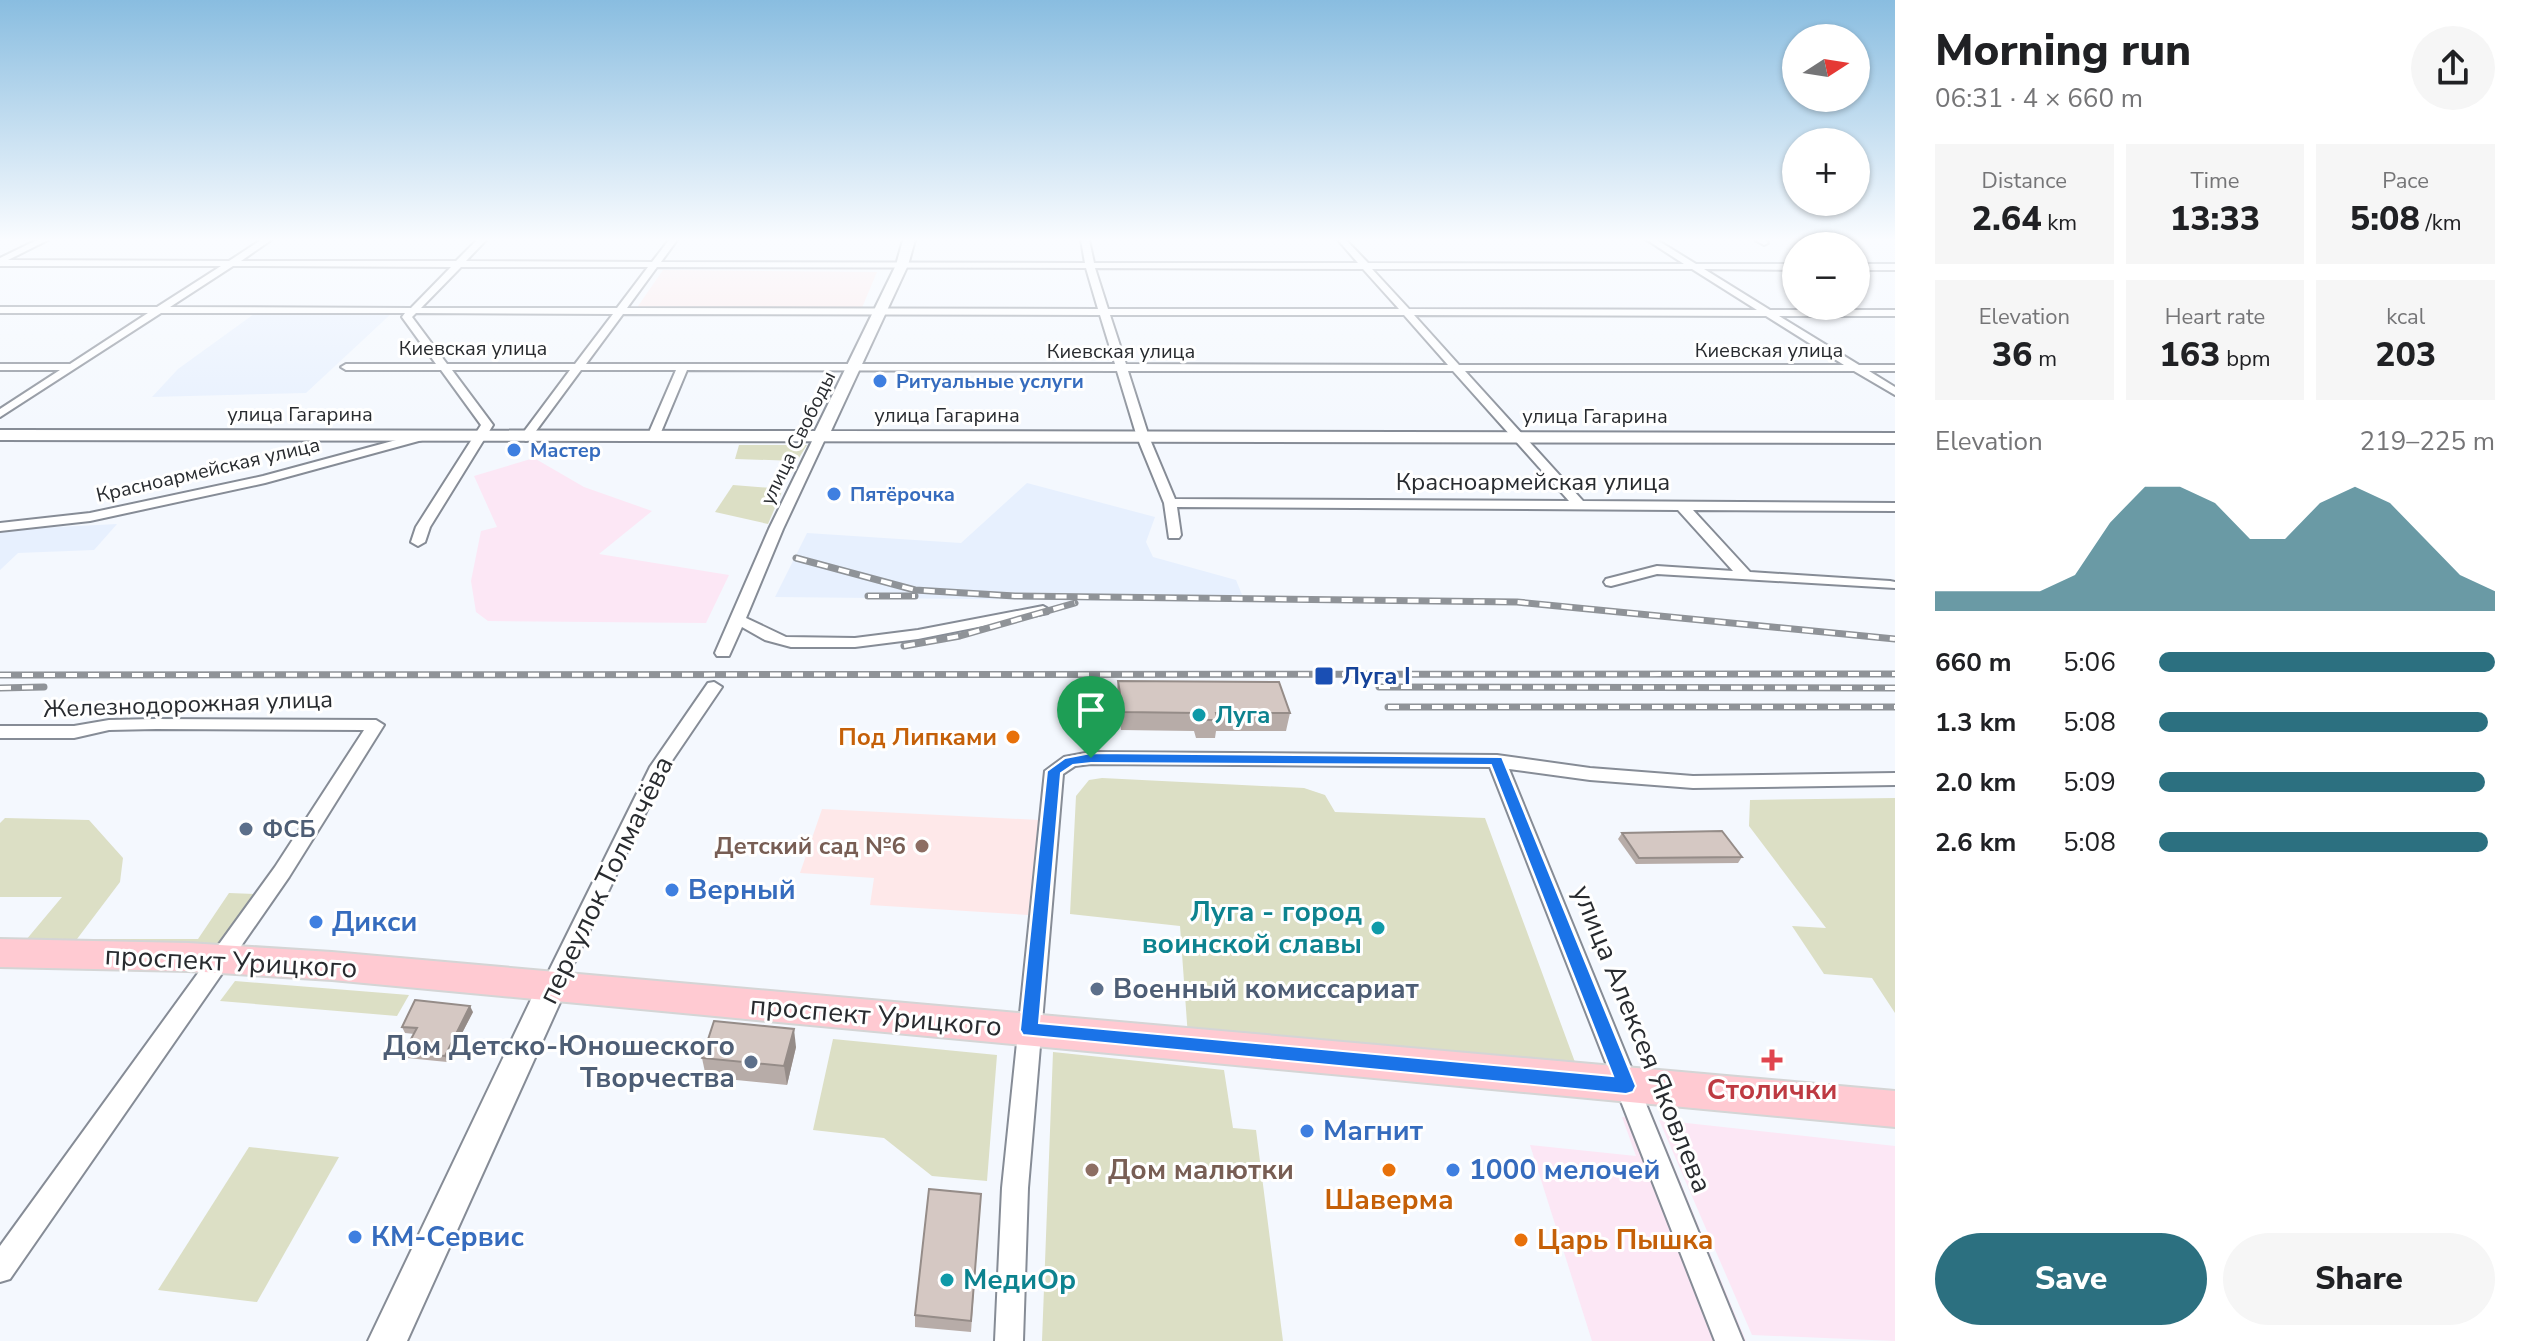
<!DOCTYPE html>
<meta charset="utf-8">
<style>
:root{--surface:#fff;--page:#f6f6f6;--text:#202124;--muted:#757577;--accent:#2c7080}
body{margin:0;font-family:"Nunito Sans",sans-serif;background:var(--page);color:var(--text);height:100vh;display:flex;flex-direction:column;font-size:30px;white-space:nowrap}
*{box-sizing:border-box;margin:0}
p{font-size:26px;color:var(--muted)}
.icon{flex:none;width:44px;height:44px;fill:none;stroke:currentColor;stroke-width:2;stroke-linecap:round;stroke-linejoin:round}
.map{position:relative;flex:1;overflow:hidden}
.sheet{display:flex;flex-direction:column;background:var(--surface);width:640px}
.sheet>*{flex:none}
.needle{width:52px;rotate:78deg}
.fabs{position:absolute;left:1782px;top:24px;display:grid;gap:16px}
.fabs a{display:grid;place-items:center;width:88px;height:88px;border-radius:50%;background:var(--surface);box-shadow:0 2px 6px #0004;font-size:40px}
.pin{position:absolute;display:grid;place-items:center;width:68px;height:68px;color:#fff;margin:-82px -34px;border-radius:50% 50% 50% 0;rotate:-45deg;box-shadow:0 0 8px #0007}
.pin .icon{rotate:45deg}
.round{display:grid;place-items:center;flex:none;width:84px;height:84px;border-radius:42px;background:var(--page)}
.head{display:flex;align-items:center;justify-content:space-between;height:136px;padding:0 40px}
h1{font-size:44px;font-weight:800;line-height:60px}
.metrics{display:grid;grid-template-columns:repeat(3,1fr);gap:12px;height:136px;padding:8px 40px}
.metrics div{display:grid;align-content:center;border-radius:0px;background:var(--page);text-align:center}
.metrics b{font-size:34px;font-weight:800}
.metrics small{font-size:22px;font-weight:400}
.metrics p{font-size:22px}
.chart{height:224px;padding:16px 40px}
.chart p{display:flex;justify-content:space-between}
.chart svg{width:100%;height:144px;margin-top:8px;fill:var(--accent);opacity:.7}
.action{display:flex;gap:16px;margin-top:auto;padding:16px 40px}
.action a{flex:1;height:92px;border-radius:48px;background:var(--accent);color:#fff;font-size:32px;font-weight:800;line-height:92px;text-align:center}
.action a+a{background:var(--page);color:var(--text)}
ul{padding:0 40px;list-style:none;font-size:26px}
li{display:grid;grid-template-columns:128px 96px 1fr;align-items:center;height:60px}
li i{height:20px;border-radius:10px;background:var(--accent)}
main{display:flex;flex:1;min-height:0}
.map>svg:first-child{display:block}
</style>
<main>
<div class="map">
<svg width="1895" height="1341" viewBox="0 0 1895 1341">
<rect width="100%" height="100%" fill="#f4f8fe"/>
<g fill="#fce7f5">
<path d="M534,458L584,487L652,511L599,554L729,575L706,623L488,621L476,612L471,581L481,531L497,527L474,476Z"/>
<path d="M1622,1117L1655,1120L1746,1341H1592L1530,1145L1636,1156Z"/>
<path d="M1659,1120L1895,1146V1341L1752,1335Z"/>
</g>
<g fill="#e7f0fe">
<path d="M392,313L306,393L152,397L178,369L254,314Z"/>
<path d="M1027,483L1155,517L1146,542L1153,557L1236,580L1245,602L775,597L807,533L961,543Z"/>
<path d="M117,524L94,550L18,553L0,570V530Z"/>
</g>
<g fill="#fee8e9">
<path d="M663,270L877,272L861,310L636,309Z"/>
<path d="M822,809L1039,820L1028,915L870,905L874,878L800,873Z"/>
</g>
<g fill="#dcdfc5">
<path d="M739,445H807L797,461L735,459Z"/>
<path d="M733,485L783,489L768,524L715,512Z"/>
<path d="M1102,778L1304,788L1325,795L1335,812L1485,818L1579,1073L1188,1037L1180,926L1070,914L1076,796L1089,780Z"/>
<path d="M1895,798V1013L1872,978L1824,974L1792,926L1826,928L1749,826L1750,800Z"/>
<path d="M5,818L89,820L123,858L120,882L77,939H198L229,893L255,894L213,956L26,940L62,897H0V823Z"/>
<path d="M235,981L409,995L397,1016L220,1001Z"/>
<path d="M833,1039L997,1055L987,1181L932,1176L884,1138L813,1130Z"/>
<path d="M1053,1052L1224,1070L1233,1128L1256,1130L1283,1341H1042Z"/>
<path d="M249,1147L339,1157L257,1302L158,1290Z"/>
</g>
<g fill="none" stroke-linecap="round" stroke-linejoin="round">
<defs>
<g id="street">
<path d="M37,240H48L8,260L229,261L261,240H271L241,261H456L477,240H486L466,261L652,262L669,240H677L661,262L1085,263L1081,240H1089L1094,263H1358L1338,240H1346L1368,263L1684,264L1647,240H1657L1696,264H1796V270L1704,269L1770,310H1895V316H1779L1859,365H1895V371H1869L1895,387V395L1854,371H1465L1583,501L1895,503V511L1693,510L1750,572L1890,581L1895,582V588L1657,574L1611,586L1606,585L1604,582L1606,579L1657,566L1733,571L1678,510L1177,507L1181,535L1179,538H1169L1164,503L1137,437L1117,371L687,370L659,437L653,441L647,437L676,370H581L530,439L526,441L520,437L570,370H452L493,425L430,527L425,542L418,546L411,542L416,527L481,425L441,370H346L341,367L346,364H436L402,317L405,313H161L0,417V409L60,370H0V364H70L148,313H0V307H157L221,266H0V258ZM233,266L451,267L411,308L170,307ZM461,267H648L617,308H421ZM657,267L1086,268L1098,309L627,308ZM1095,268L1363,269L1399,309H1108ZM1372,269H1692L1757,310L1409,309ZM416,313L613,314L575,364H447L412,317ZM623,314L1100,315L1115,364H586ZM1110,315H1404L1448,365L1126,364ZM1414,315L1766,316L1844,365H1459ZM1128,371H1453L1569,501L1175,499L1149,437Z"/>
<path d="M1755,240H1765L1768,243L1764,245Z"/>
<rect x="1856" y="264" width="39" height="6"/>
<path d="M422,433L428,437L426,439L265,483L90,521L0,531V523L90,513L263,476Z"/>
<path d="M820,433L826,437L783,529L746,618L786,637L855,638L918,630L1043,606L1050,610L1048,613L918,639L855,647H791L765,640L742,627L729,656H717L715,653L769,529L814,437Z"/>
<path d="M714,682L722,687L667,768L560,993L552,996L544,993L541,987L650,767L708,683Z"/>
<path d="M156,719L376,720L384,725L289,877L10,1279L0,1282V1246L275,867L364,730L156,729L109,730L74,738H0V726H74L109,720Z"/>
<path d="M1091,752L1497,755L1590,768L1693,776L1895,773V785L1693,788L1590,780L1509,769L1743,1341H1715L1490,767L1091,764L1075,766L1063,774L1028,1188L1023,1341H995L1002,1188L1045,771L1064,757Z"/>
</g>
<g id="secondary">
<path d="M903,240H915L908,265L831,431L1895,433V443L0,440V430L815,431L896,265Z"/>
<path d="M552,975L563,978L567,987L407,1341H368L537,987L541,978Z"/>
</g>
<path id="primary" d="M0,939L188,943L332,952L1895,1091V1127L332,980L188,971L0,967Z"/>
</defs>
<use href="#street" stroke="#868c96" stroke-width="4"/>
<use href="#secondary" stroke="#868c96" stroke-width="4"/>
<use href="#primary" stroke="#d4d5d5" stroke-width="4"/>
<use href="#street" fill="#fff" fill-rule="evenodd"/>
<use href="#secondary" fill="#fff" fill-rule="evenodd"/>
<use href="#primary" fill="#ffcad2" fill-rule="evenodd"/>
<defs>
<g id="rail">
<path d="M796,558L915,590L1015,596L1517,602L1895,639"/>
<path d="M868,596H915"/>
<path d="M904,646L960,636L1075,603"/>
<path d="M0,675L1895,674"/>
<path d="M1379,687L1895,688"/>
<path d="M0,688L44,687"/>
<path d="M1388,707H1895"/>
</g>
</defs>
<use href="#rail" stroke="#8f9398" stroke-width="7"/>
<use href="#rail" stroke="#fff" stroke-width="4" stroke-dasharray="11" stroke-linecap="butt"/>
</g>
<g fill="#b7aca8">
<path d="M1118,681L1290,713L1286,731H1216L1215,738H1196L1194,731L1121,730L1116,698Z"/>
<path d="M1622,833L1742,857L1738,863L1636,864L1618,839Z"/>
<path d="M473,1012L447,1062L407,1058L404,1052L414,1034L405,1033L402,1027Z"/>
<path d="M796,1047L787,1085L706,1077L702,1058Z"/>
<path d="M981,1194L971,1332L915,1327V1315Z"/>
</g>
<g fill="#958c88">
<path d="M470,1006L473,1012L447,1062L445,1056Z"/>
<path d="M794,1029L796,1047L787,1085L784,1066Z"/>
</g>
<g fill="#d5c8c3" stroke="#958c88" stroke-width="2">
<path d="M1118,681L1279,682L1290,713H1216L1218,720H1198L1197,713L1123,712Z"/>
<path d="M1722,831L1742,857L1639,858L1622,833Z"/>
<path d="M415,1000L470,1006L445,1056L404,1052L417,1028L402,1027Z"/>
<path d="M714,1021L794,1029L784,1066L702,1058Z"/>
<path d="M929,1189L981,1194L971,1321L915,1315Z"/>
</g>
<linearGradient id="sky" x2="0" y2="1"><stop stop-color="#89bde0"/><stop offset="0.56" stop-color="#fafcff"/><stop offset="1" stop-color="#fafcff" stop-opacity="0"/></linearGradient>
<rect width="1895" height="428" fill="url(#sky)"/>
<path fill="#1a73e8" stroke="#fff" stroke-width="2" fill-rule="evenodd" d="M1091,753L1502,757L1636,1086L1633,1092L1626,1094L1023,1035L1020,1030L1047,771L1065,758ZM1091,763L1491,765L1613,1076L1039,1023L1061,773L1073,765Z"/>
<g fill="#3f7fe0" stroke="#fff" stroke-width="3">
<circle cx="880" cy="381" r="8"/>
<circle cx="514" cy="450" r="8"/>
<circle cx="834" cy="494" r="8"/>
<circle cx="672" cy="890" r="8"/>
<circle cx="316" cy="922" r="8"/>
<circle cx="1307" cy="1131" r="8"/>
<circle cx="1453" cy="1170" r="8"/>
<circle cx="355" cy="1237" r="8"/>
</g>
<rect fill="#1a4fb4" stroke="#fff" stroke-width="3" x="1314" y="666" width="20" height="20" rx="4"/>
<g fill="#0f9aa8" stroke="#fff" stroke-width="3">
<circle cx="1199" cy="715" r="8"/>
<circle cx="1378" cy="928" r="8"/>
<circle cx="947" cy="1280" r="8"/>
</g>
<g fill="#e8710a" stroke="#fff" stroke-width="3">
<circle cx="1013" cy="737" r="8"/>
<circle cx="1389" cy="1170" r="8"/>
<circle cx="1521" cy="1240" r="8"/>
</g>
<g fill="#5c6f8a" stroke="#fff" stroke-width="3">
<circle cx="246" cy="829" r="8"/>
<circle cx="1097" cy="989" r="8"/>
<circle cx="751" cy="1062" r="8"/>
</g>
<g fill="#8d6e63" stroke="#fff" stroke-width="3">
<circle cx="922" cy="846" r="8"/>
<circle cx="1092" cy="1170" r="8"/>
</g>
<path fill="#e0444e" stroke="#fff" stroke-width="3" d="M1768 1048h8v8h8v8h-8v8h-8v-8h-8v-8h8z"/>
<g text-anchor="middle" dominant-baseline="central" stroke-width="6" stroke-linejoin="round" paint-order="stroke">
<g font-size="20" fill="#282b2f" stroke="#fff">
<text x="473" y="348">Киевская улица</text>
<text x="1769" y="350">Киевская улица</text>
<text x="1121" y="351">Киевская улица</text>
<text x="300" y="414">улица Гагарина</text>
<text x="947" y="415">улица Гагарина</text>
<text x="1595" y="416">улица Гагарина</text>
<text transform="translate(798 438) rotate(-64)">улица Свободы</text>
<text transform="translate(208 470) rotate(-13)">Красноармейская улица</text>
</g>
<g font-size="20" font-weight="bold" fill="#366cbe" stroke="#fff" text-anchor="start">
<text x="896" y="381">Ритуальные услуги</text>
<text x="530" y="450">Мастер</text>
<text x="850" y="494">Пятёрочка</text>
</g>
<g font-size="24" fill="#282b2f" stroke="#fff">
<text x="1533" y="482">Красноармейская улица</text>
<text transform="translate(188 704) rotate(-2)">Железнодорожная улица</text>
</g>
<g font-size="24" font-weight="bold" fill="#164399" stroke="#fff" text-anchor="start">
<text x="1342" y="676">Луга I</text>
</g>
<g font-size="24" font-weight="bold" fill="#0d838f" stroke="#fff" text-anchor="start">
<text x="1215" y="715">Луга</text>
</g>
<g font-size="24" font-weight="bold" fill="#c56008" stroke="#fff" text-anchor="end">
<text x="997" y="737">Под Липками</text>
</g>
<g font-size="24" font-weight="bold" fill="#4e5e75" stroke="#fff" text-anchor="start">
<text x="262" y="829">ФСБ</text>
</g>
<g font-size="24" font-weight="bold" fill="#785e54" stroke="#fff" text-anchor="end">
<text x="906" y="846">Детский сад №6</text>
</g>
<g font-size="28" fill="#282b2f" stroke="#fff">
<text transform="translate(606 880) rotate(-64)">переулок Толмачёва</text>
<text transform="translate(231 962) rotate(3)">проспект Урицкого</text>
<text transform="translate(876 1016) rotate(5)">проспект Урицкого</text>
<text transform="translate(1642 1039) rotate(68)">улица Алексея Яковлева</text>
</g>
<g font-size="28" font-weight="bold" fill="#366cbe" stroke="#fff" text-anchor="start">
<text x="688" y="890">Верный</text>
<text x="332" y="922">Дикси</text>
<text x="1323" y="1131">Магнит</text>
<text x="1469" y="1170">1000 мелочей</text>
<text x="371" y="1237">КМ-Сервис</text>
</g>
<g font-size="28" font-weight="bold" fill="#0d838f" stroke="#fff" text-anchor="end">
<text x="1362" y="912">Луга - город<tspan x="1362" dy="32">воинской славы</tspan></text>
<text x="963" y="1280" text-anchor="start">МедиОр</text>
</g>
<g font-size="28" font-weight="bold" fill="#4e5e75" stroke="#fff" text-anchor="start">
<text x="1113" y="989">Военный комиссариат</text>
<text x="735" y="1046" text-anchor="end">Дом Детско-Юношеского<tspan x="735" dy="32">Творчества</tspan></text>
</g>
<g font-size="28" font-weight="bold" fill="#be3a42" stroke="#fff">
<text x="1772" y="1090">Столички</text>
</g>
<g font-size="28" font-weight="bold" fill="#785e54" stroke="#fff" text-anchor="start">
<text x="1108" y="1170">Дом малютки</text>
</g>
<g font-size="28" font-weight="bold" fill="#c56008" stroke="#fff">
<text x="1389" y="1200">Шаверма</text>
<text x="1537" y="1240" text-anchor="start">Царь Пышка</text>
</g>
</g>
</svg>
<div class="fabs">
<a><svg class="needle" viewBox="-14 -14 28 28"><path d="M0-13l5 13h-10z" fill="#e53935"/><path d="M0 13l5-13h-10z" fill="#757577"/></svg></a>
<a>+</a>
<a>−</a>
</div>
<div class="pin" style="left:1091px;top:758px;background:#1e9e55"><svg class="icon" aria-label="arrive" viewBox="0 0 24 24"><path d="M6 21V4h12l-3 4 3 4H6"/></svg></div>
</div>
<section class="sheet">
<div class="head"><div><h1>Morning run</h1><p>06:31 · 4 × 660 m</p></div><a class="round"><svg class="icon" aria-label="share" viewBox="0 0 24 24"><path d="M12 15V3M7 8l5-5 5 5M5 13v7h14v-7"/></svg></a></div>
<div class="metrics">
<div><p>Distance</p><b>2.64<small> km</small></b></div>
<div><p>Time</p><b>13:33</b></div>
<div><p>Pace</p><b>5:08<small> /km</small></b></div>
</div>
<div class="metrics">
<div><p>Elevation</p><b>36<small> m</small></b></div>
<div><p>Heart rate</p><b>163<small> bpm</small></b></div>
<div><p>kcal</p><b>203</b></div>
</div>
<div class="chart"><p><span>Elevation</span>219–225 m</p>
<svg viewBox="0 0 160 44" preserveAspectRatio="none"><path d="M0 44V38L10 38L20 38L30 38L40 33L50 17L60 6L70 6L80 11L90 22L100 22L110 11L120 6L130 11L140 22L150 33L160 38V44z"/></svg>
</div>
<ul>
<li><b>660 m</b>5:06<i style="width:100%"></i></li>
<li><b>1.3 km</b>5:08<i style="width:98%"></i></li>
<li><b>2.0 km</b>5:09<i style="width:97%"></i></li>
<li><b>2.6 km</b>5:08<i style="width:98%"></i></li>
</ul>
<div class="action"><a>Save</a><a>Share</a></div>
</section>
</main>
